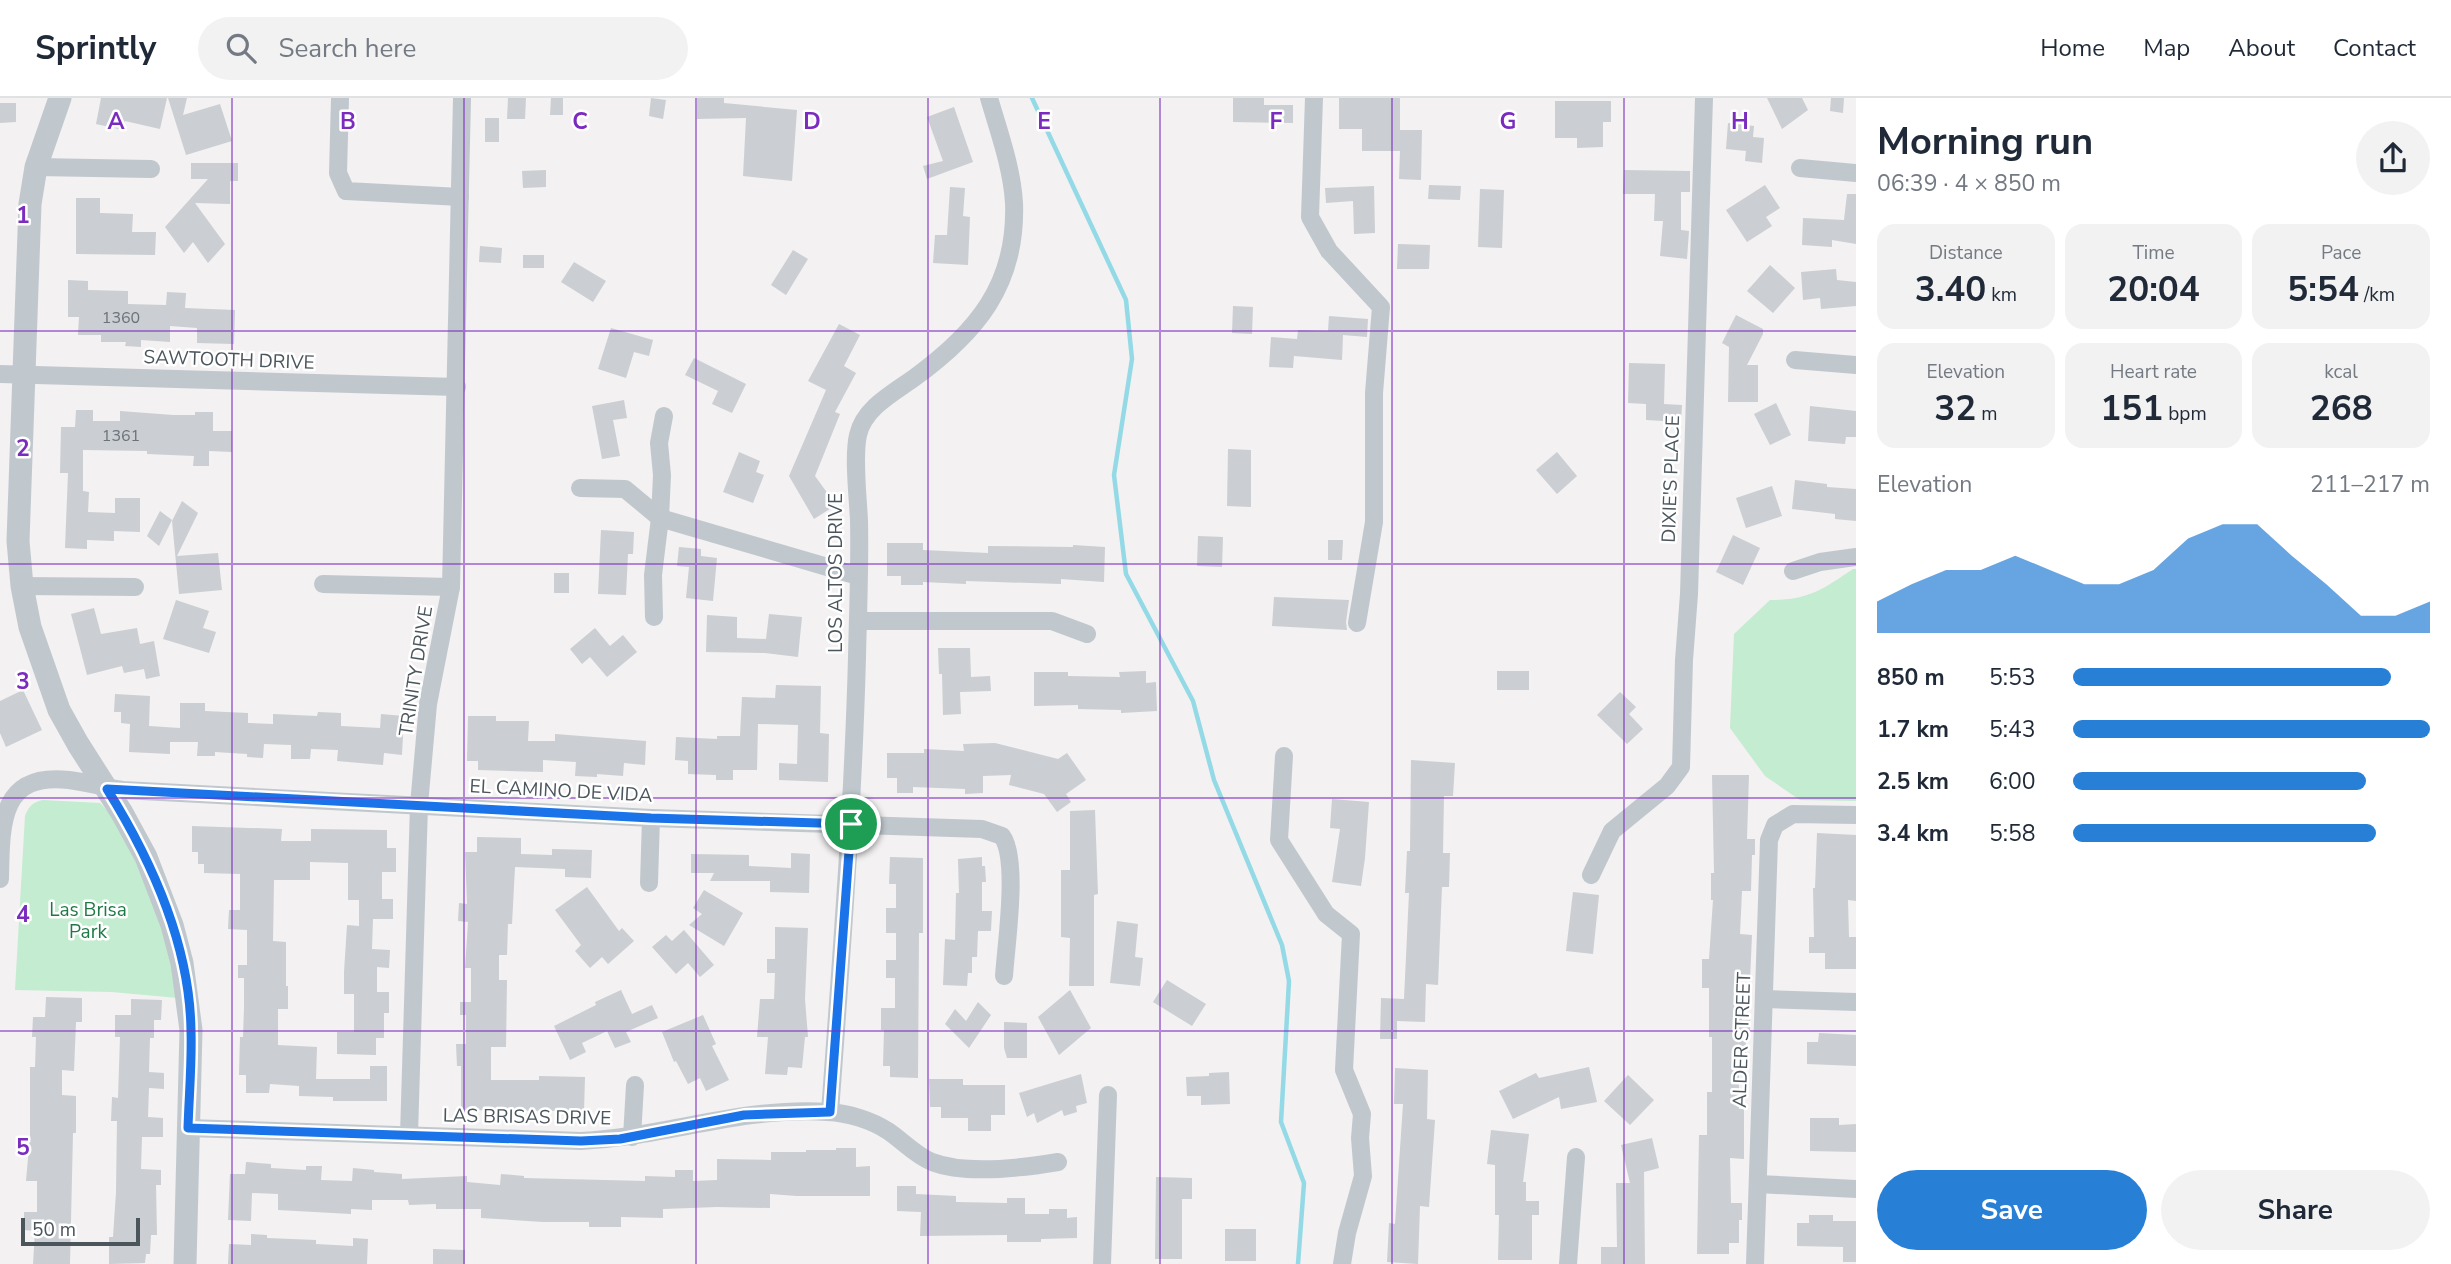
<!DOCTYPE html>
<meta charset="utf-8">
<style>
:root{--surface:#fff;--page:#f2f2f3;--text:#1f2937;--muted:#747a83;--line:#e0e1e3;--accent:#277fd6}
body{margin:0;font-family:"Nunito Sans",sans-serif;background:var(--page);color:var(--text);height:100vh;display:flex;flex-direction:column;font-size:26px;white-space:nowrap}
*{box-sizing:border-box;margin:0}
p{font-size:23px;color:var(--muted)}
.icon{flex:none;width:38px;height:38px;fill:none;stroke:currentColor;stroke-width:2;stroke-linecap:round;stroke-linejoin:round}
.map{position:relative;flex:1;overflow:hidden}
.sheet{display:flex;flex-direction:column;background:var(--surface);width:595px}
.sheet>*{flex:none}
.scale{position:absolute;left:21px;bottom:18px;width:119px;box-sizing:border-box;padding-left:7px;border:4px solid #4a555c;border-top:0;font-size:19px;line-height:24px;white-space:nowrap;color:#4a555c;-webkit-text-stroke:5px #fff;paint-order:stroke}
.pin{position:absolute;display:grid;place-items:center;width:60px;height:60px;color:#fff;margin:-30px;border:4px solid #fff;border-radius:50%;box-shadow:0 2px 7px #0007}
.round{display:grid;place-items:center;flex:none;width:74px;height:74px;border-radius:37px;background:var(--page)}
.headline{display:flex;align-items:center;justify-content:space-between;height:119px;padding:0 21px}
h1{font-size:38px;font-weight:700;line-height:52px}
.metrics{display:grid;grid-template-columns:repeat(3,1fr);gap:10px;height:119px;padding:7px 21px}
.metrics div{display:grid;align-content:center;border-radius:18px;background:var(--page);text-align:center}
.metrics b{font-size:35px;font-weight:700}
.metrics small{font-size:19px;font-weight:400}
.metrics p{font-size:19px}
.chart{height:196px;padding:14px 21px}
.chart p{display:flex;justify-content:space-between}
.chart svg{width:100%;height:126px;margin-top:7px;fill:var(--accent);opacity:.7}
.cta{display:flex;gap:14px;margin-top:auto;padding:14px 21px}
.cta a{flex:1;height:80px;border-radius:42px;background:var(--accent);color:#fff;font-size:28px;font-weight:700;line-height:80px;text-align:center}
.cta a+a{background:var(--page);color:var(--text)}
ul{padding:0 21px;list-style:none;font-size:23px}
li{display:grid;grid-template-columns:112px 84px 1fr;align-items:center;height:52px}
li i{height:18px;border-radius:9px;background:var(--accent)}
header{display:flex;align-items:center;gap:42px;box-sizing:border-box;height:98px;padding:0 35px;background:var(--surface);border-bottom:2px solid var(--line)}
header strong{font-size:33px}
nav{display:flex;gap:38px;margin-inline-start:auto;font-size:24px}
.search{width:490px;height:63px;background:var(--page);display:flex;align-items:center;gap:18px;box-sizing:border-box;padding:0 24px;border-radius:38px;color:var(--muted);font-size:26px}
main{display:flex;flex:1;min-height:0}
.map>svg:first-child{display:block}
</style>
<header>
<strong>Sprintly</strong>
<div class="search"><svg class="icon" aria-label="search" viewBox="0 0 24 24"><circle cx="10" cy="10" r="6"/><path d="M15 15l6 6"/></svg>Search here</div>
<nav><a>Home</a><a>Map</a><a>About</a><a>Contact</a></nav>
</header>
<main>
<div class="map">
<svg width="1856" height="1166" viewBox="0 0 1856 1166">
<rect width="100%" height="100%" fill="#f3f1f1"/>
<g fill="#c3ecd0">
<path d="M1853,471H1856V703L1800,702L1765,678L1730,630L1734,536L1770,502C1808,502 1822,492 1853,471Z"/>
<path d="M43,702L100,705C130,734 163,815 174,856C178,870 177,886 178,900L112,894L15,892L25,718C29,708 33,704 43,702Z"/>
</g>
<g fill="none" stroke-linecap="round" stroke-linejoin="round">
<path stroke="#93dae6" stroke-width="4.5" d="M1032,0L1126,202L1132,261L1114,377L1126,476L1193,603L1214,682L1282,847L1289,883L1281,1024L1304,1085L1298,1166"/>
</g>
<g fill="#cbced2">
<path d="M101,0H167L160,31L125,23L123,32L96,26Z"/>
<path d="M168,0H187L183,17L220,6L232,43L186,57Z"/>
<path d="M508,0H526L525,21H507Z"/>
<path d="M551,0H563V17H550Z"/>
<path d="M651,0L666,2L663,21L649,18Z"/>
<path d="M697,0H724V5L797,12L792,83L743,78L746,20L697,21Z"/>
<path d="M1233,0H1264V7H1293V25L1233,24Z"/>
<path d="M1339,0H1400V32H1422L1421,82L1399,81L1400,53H1362V31H1339Z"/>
<path d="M1767,0H1802L1808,12L1782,31Z"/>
<path d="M1831,0H1844L1843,15L1830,13Z"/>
<path d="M1555,3H1611V24H1603V49L1577,50V40H1555Z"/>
<path d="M0,5H16V24L0,25Z"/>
<path d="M954,9L973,64L927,81L923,68L943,63L927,19Z"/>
<rect x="485" y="20" width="14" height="24"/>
<path d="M1728,25L1754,28L1753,39L1764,40L1762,65L1745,63L1746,53L1726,51Z"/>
<path d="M191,65H238V83H230V106L195,105L225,146L208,165L193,144L184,155L165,129L208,81H191Z"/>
<path d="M546,72V89L523,90L522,73Z"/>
<path d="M1624,72L1690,73V94H1681V132L1689,133L1687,161L1660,158L1663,123H1654L1655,96H1623Z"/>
<path d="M1429,87L1461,88L1460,102L1428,101Z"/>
<path d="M1765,87L1780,110L1766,119L1772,128L1747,144L1726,112Z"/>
<path d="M1374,88L1375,135L1354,136L1353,103L1326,105L1325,90Z"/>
<path d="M950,89L965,90L963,118L970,119L968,167L933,165L935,137H947Z"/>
<path d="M1480,91L1504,92L1502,150L1478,149Z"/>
<path d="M1847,96H1856V146L1832,142V149L1802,147L1803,120L1844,122Z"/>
<path d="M76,100H100V115L133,116L132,134H156L155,157L76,156Z"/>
<path d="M1398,146L1430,147L1429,171H1397Z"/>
<path d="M480,148L502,150L501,165L479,164Z"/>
<path d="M793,152L808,161L786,197L771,187Z"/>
<rect x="523" y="157" width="21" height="13"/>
<path d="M574,164L606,183L593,204L561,184Z"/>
<path d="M1770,167L1795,190L1773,215L1747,193Z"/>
<path d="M1836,171L1837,182L1856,184V208L1821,211L1820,200L1803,202L1801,174Z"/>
<path d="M68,182L88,183V192L128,193V206L166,207L167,194L186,195L185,210L235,212L234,246L197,245V230L170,228V244L141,242V249L125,248L126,244H101V237H78L79,219H68Z"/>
<path d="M1233,208L1253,209L1252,236L1232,235Z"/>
<path d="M1736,217L1763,231V236L1747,267H1758V304H1728L1729,249L1722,245Z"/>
<path d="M1329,218L1368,221L1367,239L1343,237L1342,262L1294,258L1293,270L1269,269L1271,239L1297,241L1298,232L1328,233Z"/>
<path d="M839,226L860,237L844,268L856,275L835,314L840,316L815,378L836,407L814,421L789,378L826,292L808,283Z"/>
<path d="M611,230L653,242L649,258L634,254L626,280L598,271Z"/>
<path d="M694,260L746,286L732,315L712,306L718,293L685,277Z"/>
<path d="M1629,265L1665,266L1664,306L1682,307L1681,324L1646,322V306L1628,305Z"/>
<path d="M624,302L627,320L613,322L620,358L602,361L592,308Z"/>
<path d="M1776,305L1791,337L1770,347L1754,316Z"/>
<path d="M1810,308L1856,313V339H1846L1845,346L1808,343Z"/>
<path d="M76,312H93V323H120V313L173,317H195V314H213V333H232V354L209,353V368H193L194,358L147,356V353L83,352V393L89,394L88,414L115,415V400H140V434L114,433V443L87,442V451L65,450L68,375H60L61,329H75Z"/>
<path d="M1228,351L1251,352V409L1227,408Z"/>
<path d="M739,354L760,363L756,374L764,377L753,405L723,394Z"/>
<path d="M1557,354L1577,378L1557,396L1536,372Z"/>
<path d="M1795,382L1827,386V389L1856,391V423L1835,421V416L1792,411Z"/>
<path d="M1772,388L1782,418L1746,430L1736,400Z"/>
<path d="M182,403L198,415L177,458L218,455L222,492L179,496L172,423Z"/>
<path d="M160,413L172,422L159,448L147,438Z"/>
<path d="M601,432L634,434L633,456H628L626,497L598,496Z"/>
<path d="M1733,437L1760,450L1743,487L1716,474Z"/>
<path d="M1198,438L1223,439L1222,469L1197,468Z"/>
<path d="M1328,442H1343L1342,462H1328Z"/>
<path d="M887,445H923V452L988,455V448L1073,449V447L1105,449L1104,484L1061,481V486L966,483V486L923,484V487H901V478H887Z"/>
<path d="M679,449L701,451V458L717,460L713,503L686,500L689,469L677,468Z"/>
<rect x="554" y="475" width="15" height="20"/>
<path d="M1274,499L1349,502L1346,524L1347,532L1272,528Z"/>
<path d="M176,502L209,513L203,530L216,534L209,555L163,541Z"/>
<path d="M94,510L101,536L137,530L140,546L154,543L160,578L146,581L144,571L124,575L122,568L87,577L71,516Z"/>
<path d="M769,516L802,519L798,559L765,555L706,554L707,517L737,519V540L766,541Z"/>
<path d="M595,530L610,548L623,537L637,554L607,579L590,559L582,566L570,551Z"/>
<path d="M938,550H970L971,579L990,578L991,593L960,594L961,616L943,617L942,576H939Z"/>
<path d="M1146,573V585L1156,584L1157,613L1121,615V612L1078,611V607L1034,608V574H1068V578L1120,579L1119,574Z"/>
<rect x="1497" y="573" width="32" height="19"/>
<path d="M776,587L821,588L820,635L829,636L828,684L779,682V665L797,666L798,627L758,626L757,672H733V682H716V677L688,676V663L675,662L676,639L717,641V638H740L742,599L775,600Z"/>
<path d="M23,592L42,632L6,649L0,635V603Z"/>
<path d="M1620,594L1636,609L1629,616L1643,631L1627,646L1597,617Z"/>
<path d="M115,596L150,598L149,628L180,630V605H205V613L248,615V625L273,626V616L317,618L318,614L341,615V628L380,630L381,616L404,618L402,657L384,655L383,667L337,663L338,652L311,651L310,661H291V647L264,646L263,660L247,659V656L215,654V658H197L198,644H170V656L129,654L130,626L121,625V614H114Z"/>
<path d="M468,618H496V623H529L528,643H555V636L646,643L645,667L624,665L623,678L597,676V679L575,678L576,664L543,662V674L478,672V663H467Z"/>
<path d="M995,645L1058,661L1067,655L1086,682L1066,696L1071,704L1057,714L1044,696L1009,687L1011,677L983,678V695L965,696V691L913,689V695H897V680H887V655H924V651L964,653L963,646Z"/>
<path d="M1411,662L1455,665L1453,698H1444L1443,755H1450L1449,789H1442L1438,887L1426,886L1425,924L1397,923V941H1380L1381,900L1404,901L1409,795H1405L1407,753H1410Z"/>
<path d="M1712,677H1749L1747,741H1755V757H1752L1751,793H1742L1740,836L1752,837L1750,882H1735V907H1742V922H1750V939H1746L1745,977H1739V1011H1744V1061L1730,1060L1731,1105H1742V1122H1739V1145H1729V1156H1697L1699,1037H1707V994H1712V939H1709V890H1702V861H1709L1713,802H1711V775H1714Z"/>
<path d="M1332,701L1369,704L1365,760L1361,788L1332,784L1340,731L1330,730Z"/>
<path d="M1095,712L1098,796L1094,797V888H1069L1070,840L1061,839V772H1070V713Z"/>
<path d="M192,728L282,731L281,743H311V731L387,732V750H396V774H382V801H393V821H373L372,851L390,852L389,870L377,869V894H389V915H384V940H376V957L337,956V934H354V896H344V874L347,827L359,828V802H348V765L310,764V782H274L273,843L286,844V888H288V911H278V947L317,949L316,981H370V968H387V1003H333V999L299,998V988L270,986L269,995H246V977H239L240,939H243L244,909V880H238V867H247V832L228,831L229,812H240V776L204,775V766H198V754H192Z"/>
<path d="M1817,735L1856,737V803L1848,802L1849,839H1856V871H1825V855H1809V839H1814L1813,790H1815Z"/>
<path d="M477,739L521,740V756L552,757V751L592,752L591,780L565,779V771L515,769L512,826H508L507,857H499V882H507L506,949H491V982H539V978L585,979L584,1013L461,1012V968H457L456,946H466V917H460V904H471V870H465L468,824L458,823L459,805L467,806L465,754H477Z"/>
<path d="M791,755L810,756L809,795L770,794V783H710L714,775H691V756L749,757V768L791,770Z"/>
<path d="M890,759L923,760V835H919L918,980L890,979V968H883L884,932H881V910H895V880H886V862H896V835H886V810H896V786H889Z"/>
<path d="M982,759V768H985L986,784H982V813H992L991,833H978L977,859H972V875H968L967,888L943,887L945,841L955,842L956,795H959L958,761Z"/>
<path d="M587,789L619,833L622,830L634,843L608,866L602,859L590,870L575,853L581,847L555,812Z"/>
<path d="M704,792L743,815L724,848L689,827L702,816L693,810Z"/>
<path d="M1573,794L1599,797L1593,856L1566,853Z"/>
<path d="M1117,823L1138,826L1135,859L1143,860L1140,888L1110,885Z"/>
<path d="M775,829L808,830L805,901L808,939H805L802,970L788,969L787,977L765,976L768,939H757L760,901H774L775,875H767V861H775Z"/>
<path d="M684,832L714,867L700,879L688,865L676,876L652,849L666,837L672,843Z"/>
<path d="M1167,882L1206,906L1192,928L1153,904Z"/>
<path d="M621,892L632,916L652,907L658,920L626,934L631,944L615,950L607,933L582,945L586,954L570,962L554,928L596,907L595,904Z"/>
<path d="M1070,892L1091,930L1059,957L1038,919Z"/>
<path d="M46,899L82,900V924H76L74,973L62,972V997L76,998V1035H73L70,1166H33L35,1133L24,1132V1114H37V1083H26L30,1038V969H35L36,939H32L33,919H45Z"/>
<path d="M131,901L162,902L161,922H154V940H150L149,974L164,975V991L149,990L148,1019L163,1020V1039H142L141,1071L161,1072V1087H156L157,1137H151L150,1156H146L145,1165L109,1166V1139H113L116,1094L117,1023H111L112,999L118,1000L120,939H115V917H131Z"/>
<path d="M978,904L991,917L969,950L945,926L955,911L966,923Z"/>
<path d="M703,917L716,946L712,948L729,982L706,993L700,980L688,986L676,963L674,964L662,934Z"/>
<path d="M1004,924L1027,925V960H1007L1004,950Z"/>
<path d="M1819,935L1856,937V968L1807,966V944H1818Z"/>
<path d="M1589,969L1597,1004L1561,1011L1559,999L1513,1021L1499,993L1536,975L1539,980Z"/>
<path d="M1395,970L1428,972L1427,1021L1435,1022L1429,1109L1420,1108L1418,1166L1387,1164L1389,1125L1395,1126L1403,1006H1394Z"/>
<path d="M1229,974L1230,1006L1201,1007V998H1187L1186,979L1209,978V975Z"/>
<path d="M1081,976L1087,1005L1076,1008L1077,1014L1064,1018L1062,1012L1037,1025L1034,1015L1027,1019L1019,995Z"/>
<path d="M1628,977L1654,1002L1630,1027L1604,1003Z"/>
<path d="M929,981H963V987H1005V1017H991V1033H968V1020H941V1009H930Z"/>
<path d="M1810,1020H1839V1027L1856,1026V1054L1810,1053Z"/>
<path d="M1491,1032L1529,1036L1523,1084H1526V1103H1539V1117H1532V1162H1498L1499,1117H1495V1067L1487,1066Z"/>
<path d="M1652,1040L1659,1070L1644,1074L1645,1166H1601V1149H1617L1616,1085H1630L1621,1047Z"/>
<path d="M836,1050H856V1069L870,1068V1098H797L770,1096V1110L717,1109L663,1111V1120L621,1119V1129H589V1124H543L481,1120V1111H436V1106L409,1107L408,1102H372V1112L351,1111V1116L278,1112V1096L252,1095L251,1123L228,1122L230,1076H245L246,1064L271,1066V1070L306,1072V1068H322L321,1082L352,1083L353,1070L374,1072V1074L402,1076V1081L467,1078V1084L500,1087L501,1076L524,1078V1080L645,1083V1078L675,1079V1072H693V1083L717,1082V1061L771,1062V1054H806V1052H836Z"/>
<path d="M1156,1079L1192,1080V1101H1182V1161H1155Z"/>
<path d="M897,1088H916V1096L956,1098V1104L1007,1105V1100H1025V1116H1049V1111H1067V1120L1077,1119V1140L1041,1141V1144H1007V1137L920,1138L921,1114L897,1113Z"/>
<path d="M1809,1117H1833V1123H1856V1164H1843V1149L1797,1148V1125H1809Z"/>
<rect x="1225" y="1131" width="31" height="32"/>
<path d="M251,1136L267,1137V1140L316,1142V1146L353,1148V1140L368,1141L367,1166H228L229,1146L251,1147Z"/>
<path d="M433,1151L465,1152V1166H433Z"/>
</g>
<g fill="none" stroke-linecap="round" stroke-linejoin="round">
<g stroke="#c0c8ce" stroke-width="18">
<path d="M340,0L338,75L346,93L460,99"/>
<path d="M1314,0L1310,119L1329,153L1381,209L1374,295V424L1357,525"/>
<path d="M36,69L151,71"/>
<path d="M1800,70L1856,75"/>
<path d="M1795,262L1856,267"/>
<path d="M0,276L457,289"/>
<path d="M580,390L625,391L660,420L858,478"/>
<path d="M1793,473L1820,464L1856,459"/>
<path d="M323,486L451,489"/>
<path d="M22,488L135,489"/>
<path d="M654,519L653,477L660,420L662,377L659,345L664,318"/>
<path d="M858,523H1052L1087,536"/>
<path d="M1284,658L1279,742L1326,816L1351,836L1344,972L1362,1016L1360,1040L1363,1078L1347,1135L1342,1166"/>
<path d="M1591,777L1612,733L1667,688L1681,669L1684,562L1689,496L1704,0"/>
<path d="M0,781C1,725 0,674 69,682C87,684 104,690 123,692L651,720L982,731L1002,738C1019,762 1006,846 1004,878"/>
<path d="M649,785L651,720"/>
<path d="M1765,901L1856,904"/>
<path d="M830,1014C841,862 853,711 857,559C858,514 860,468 859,423C858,399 853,359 858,337C864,310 893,295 914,280C976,235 1017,187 1014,105C1012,70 999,34 989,0"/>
<path d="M188,1030L581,1043C664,1039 744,1008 828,1014C848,1015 871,1022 888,1033C903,1043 915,1057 932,1064C966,1077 1022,1070 1058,1064"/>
<path d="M409,1037L419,707L428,606L451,489L462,0"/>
<path d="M632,1039L635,987"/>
<path d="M1758,1086L1856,1091"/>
<path d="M1102,1166L1108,997"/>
<path d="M1568,1166L1576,1059"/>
<path d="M1755,1166L1769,742L1775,727L1793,716L1856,717"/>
</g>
<path stroke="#c0c8ce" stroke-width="23" d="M60,0L36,69L30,106L18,443L22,488L30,529L59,612L78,646L122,715L146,759L172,827L182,865L191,932L185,1166"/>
</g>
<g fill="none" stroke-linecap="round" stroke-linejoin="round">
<defs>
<path id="route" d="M107,691L651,720L851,726L830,1014L744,1017L620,1041L581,1043L188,1030C189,998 192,965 191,933C190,846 152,763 107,691Z"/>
</defs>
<use href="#route" stroke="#fff" stroke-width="14"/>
<use href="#route" stroke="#1a73e8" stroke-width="9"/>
</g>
<path fill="none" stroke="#7b2cbf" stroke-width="2" stroke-opacity="0.55" d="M232,0V1166M464,0V1166M696,0V1166M928,0V1166M1160,0V1166M1392,0V1166M1624,0V1166M0,233H1856M0,466H1856M0,700H1856M0,933H1856"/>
<g text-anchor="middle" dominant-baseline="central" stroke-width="5" stroke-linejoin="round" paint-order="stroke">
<g font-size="16" fill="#6a737a">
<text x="121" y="220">1360</text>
<text x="121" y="338">1361</text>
</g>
<g font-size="19" fill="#4a555c" stroke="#fff">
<text transform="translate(229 262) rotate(2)">SAWTOOTH DRIVE</text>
<text transform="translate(1671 381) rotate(-88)">DIXIE'S PLACE</text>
<text transform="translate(836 475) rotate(-90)">LOS ALTOS DRIVE</text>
<text transform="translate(416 573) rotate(-81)">TRINITY DRIVE</text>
<text transform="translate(561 693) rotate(3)">EL CAMINO DE VIDA</text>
<text transform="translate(1742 942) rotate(-88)">ALDER STREET</text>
<text transform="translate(527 1019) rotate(1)">LAS BRISAS DRIVE</text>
</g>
<g font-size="19" fill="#1f7946" stroke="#fff">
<text x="88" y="812">Las Brisa<tspan x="88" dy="22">Park</tspan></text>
</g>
</g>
<g font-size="23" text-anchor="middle" font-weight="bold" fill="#7b2cbf" stroke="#fff" stroke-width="5" stroke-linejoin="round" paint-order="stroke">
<text x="116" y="31">A</text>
<text x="348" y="31">B</text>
<text x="580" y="31">C</text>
<text x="812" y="31">D</text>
<text x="1044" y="31">E</text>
<text x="1276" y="31">F</text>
<text x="1508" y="31">G</text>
<text x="1740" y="31">H</text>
<text x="23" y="125">1</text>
<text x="23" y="358">2</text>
<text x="23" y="591">3</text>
<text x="23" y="824">4</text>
<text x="23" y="1057">5</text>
</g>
</svg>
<div class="scale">50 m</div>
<div class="pin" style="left:851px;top:726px;background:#1e9e55"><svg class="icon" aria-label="arrive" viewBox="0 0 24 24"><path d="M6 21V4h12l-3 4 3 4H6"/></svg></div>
</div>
<section class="sheet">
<div class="headline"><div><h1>Morning run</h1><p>06:39 · 4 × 850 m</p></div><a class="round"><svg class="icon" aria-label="share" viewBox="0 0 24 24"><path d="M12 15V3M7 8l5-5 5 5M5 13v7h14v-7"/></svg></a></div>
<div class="metrics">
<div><p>Distance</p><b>3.40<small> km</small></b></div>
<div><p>Time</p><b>20:04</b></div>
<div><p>Pace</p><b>5:54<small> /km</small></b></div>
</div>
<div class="metrics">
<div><p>Elevation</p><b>32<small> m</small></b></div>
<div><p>Heart rate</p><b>151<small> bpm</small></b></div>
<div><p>kcal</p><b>268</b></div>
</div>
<div class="chart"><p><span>Elevation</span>211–217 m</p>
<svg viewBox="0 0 160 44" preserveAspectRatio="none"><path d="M0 44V33L10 27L20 22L30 22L40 17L50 22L60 27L70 27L80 22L90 11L100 6L110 6L120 17L130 27L140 38L150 38L160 33V44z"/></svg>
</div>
<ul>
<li><b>850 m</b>5:53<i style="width:89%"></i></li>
<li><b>1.7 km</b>5:43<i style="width:100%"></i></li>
<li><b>2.5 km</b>6:00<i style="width:82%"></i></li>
<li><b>3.4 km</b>5:58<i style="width:85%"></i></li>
</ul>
<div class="cta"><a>Save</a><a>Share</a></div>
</section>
</main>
